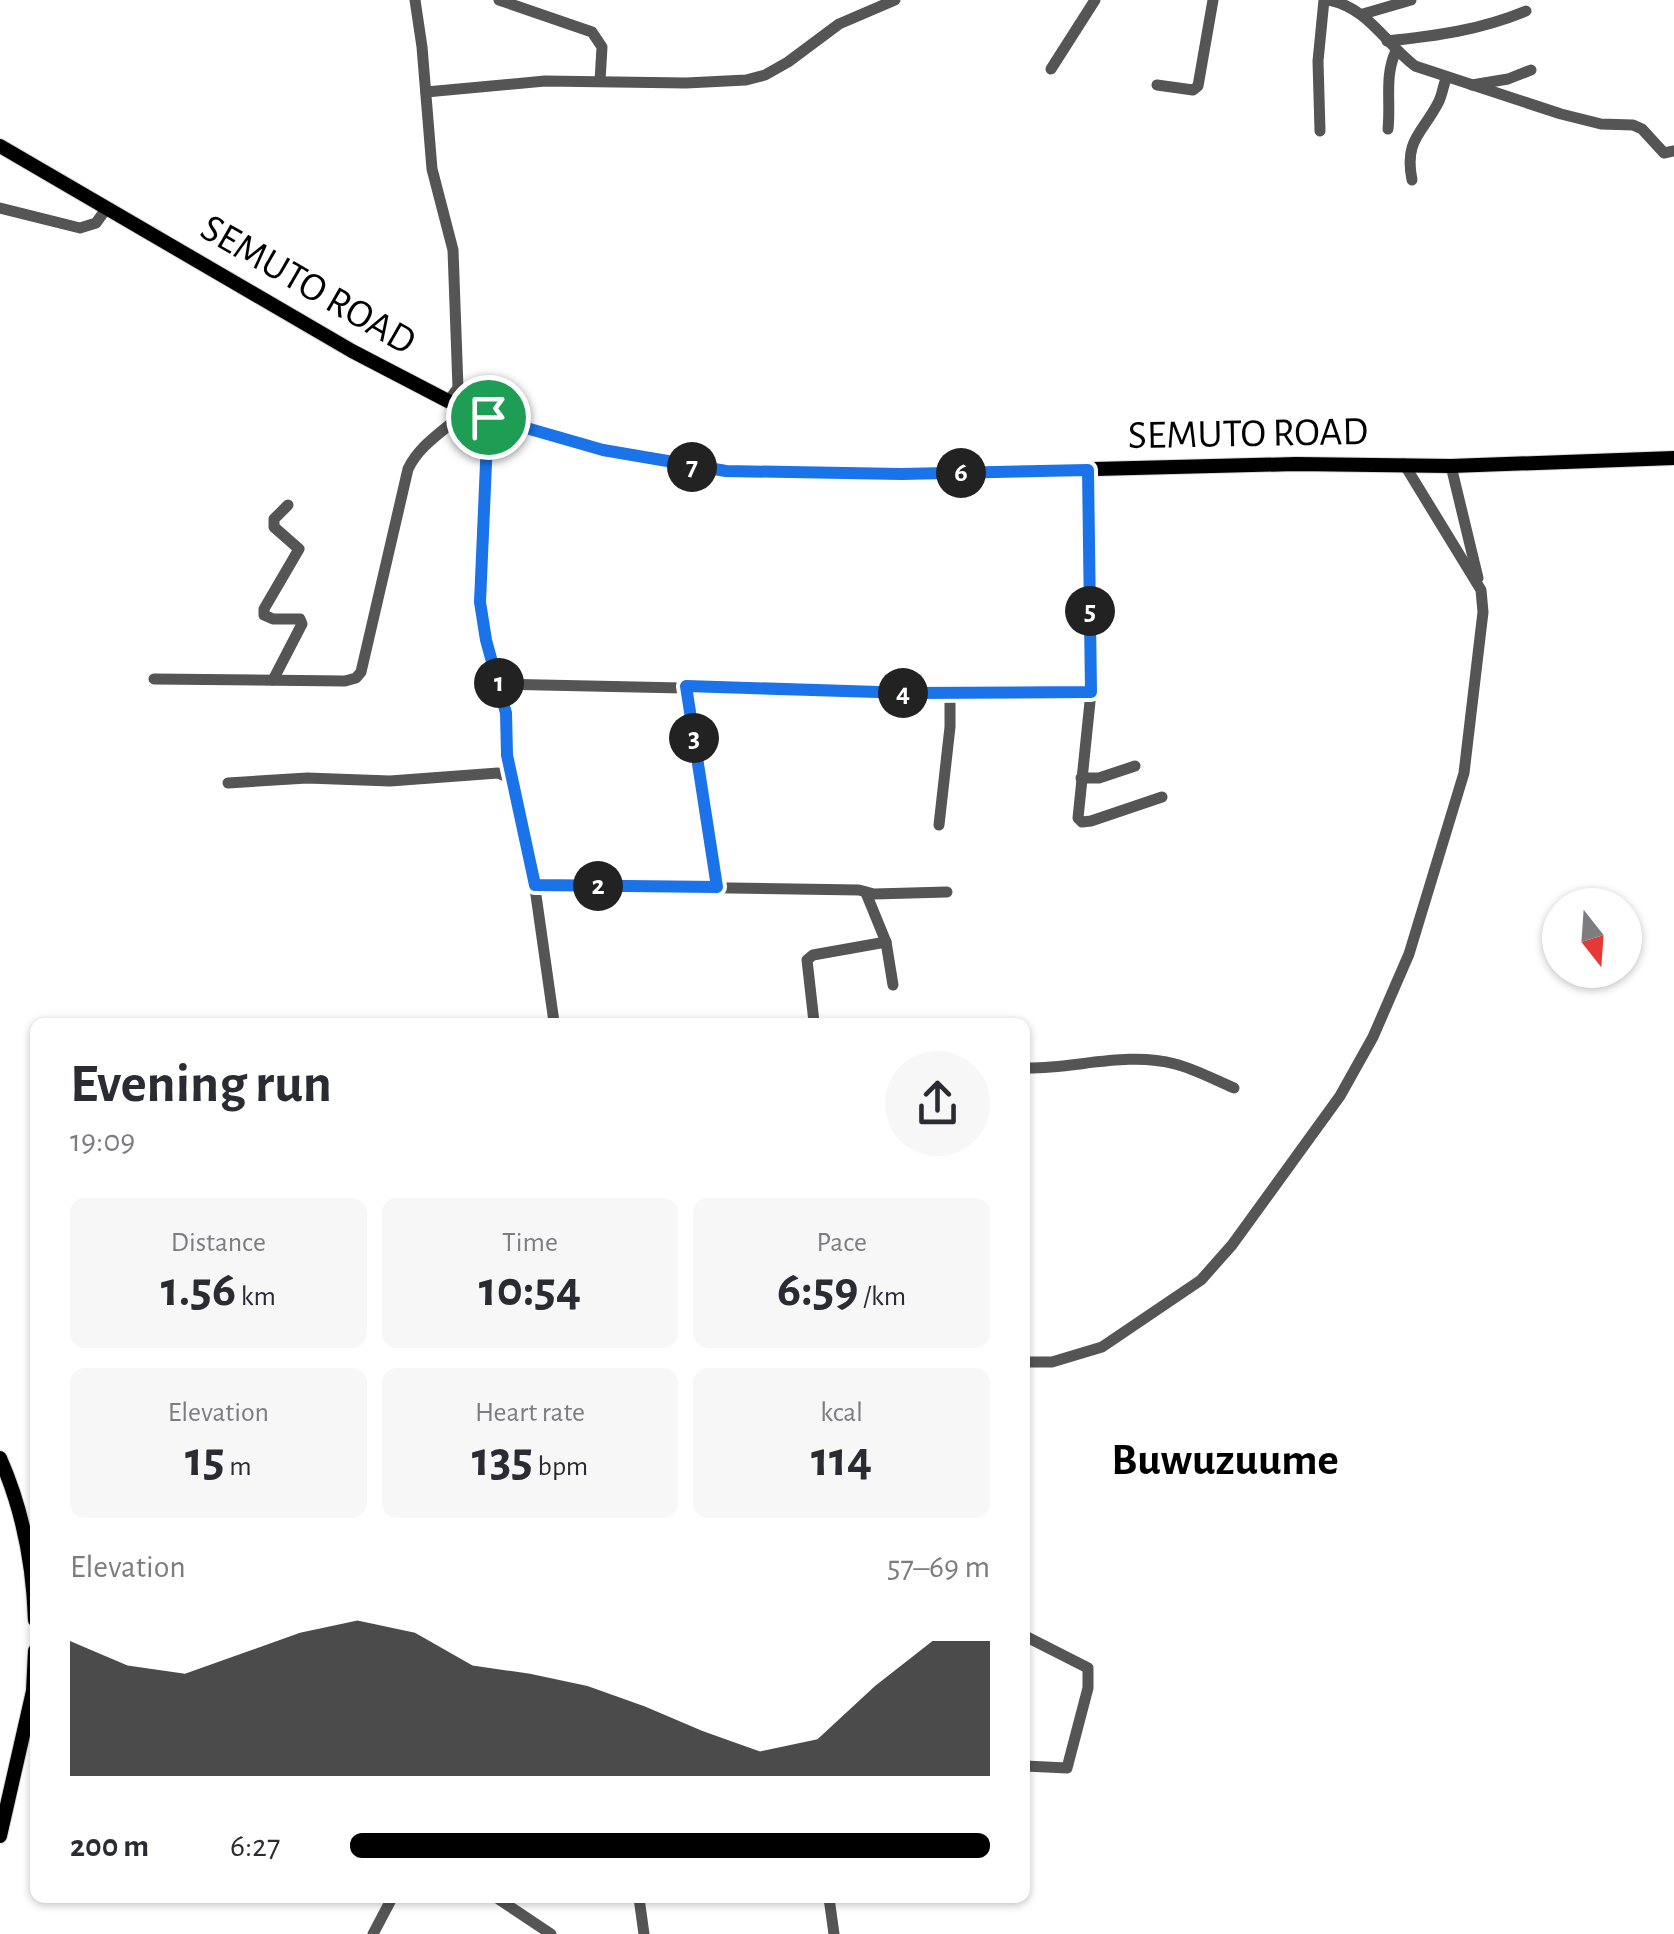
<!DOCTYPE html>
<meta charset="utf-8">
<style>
:root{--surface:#fff;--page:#f7f7f7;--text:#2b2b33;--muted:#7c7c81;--accent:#000}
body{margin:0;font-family:"Alegreya Sans",sans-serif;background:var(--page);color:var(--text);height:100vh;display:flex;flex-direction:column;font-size:38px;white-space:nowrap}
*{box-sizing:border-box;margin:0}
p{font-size:32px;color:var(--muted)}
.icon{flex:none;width:55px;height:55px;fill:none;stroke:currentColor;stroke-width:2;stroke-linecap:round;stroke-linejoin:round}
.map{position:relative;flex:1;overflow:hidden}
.side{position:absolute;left:30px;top:1018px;width:1000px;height:885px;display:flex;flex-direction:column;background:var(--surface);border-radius:15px;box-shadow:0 2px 8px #0004}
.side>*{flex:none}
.needle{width:65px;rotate:163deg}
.buttons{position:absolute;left:1542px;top:888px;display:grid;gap:20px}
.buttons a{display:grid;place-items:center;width:100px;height:100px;border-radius:50%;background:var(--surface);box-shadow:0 2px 8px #0004;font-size:50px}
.pin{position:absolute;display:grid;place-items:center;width:85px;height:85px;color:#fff;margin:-42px;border:5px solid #fff;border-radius:50%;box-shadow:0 2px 10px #0007}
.km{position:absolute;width:50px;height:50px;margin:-25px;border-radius:50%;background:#222;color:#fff;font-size:28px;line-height:50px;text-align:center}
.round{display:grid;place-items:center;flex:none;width:105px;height:105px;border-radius:52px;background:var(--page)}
.head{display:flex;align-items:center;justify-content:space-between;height:170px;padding:0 40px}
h1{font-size:55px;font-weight:700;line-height:75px}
.metrics{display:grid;grid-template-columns:repeat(3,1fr);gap:15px;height:170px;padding:10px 40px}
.metrics div{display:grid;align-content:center;border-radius:15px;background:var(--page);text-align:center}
.metrics b{font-size:50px;font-weight:700}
.metrics small{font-size:28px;font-weight:400}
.metrics p{font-size:28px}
.chart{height:280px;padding:20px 40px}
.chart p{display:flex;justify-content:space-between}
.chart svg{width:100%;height:180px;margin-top:10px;fill:var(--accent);opacity:.7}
ul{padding:0 40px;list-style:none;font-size:32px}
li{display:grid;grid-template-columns:160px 120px 1fr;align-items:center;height:75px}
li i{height:25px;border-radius:12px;background:var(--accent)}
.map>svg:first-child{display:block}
</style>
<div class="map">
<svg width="1674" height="1934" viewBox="0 0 1674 1934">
<rect width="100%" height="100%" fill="#fff"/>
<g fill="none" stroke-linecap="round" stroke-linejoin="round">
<defs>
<g id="major">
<path d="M0,146L352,351L448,401L488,417L603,450L692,467L794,474H901L1296,464L1451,466L1674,458"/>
<path d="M0,1458C23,1510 33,1563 35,1620"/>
<path d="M0,1836L33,1691L35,1651"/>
</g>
</defs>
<use href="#major" stroke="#dbdbdb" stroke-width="16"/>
<g stroke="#555" stroke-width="11">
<path d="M415,0L422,47L432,169L453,250L458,388L448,401"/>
<path d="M499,0L592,32L602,47L600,81"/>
<path d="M1329,0C1368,8 1385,43 1415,66L1561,114L1601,124L1633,125L1642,129L1664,153L1674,151"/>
<path d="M1363,14L1411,0"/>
<path d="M1387,41C1436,36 1480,30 1526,11"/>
<path d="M1051,69L1095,0"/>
<path d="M1157,85L1193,90L1198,86L1213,0"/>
<path d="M1472,85L1508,79L1531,70"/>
<path d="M426,92L545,81L686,83L746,80L765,75L788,62L839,24L895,0"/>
<path d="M1388,129C1391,102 1384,76 1396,51"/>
<path d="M1320,131L1318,61L1324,0"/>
<path d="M1412,180C1404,140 1422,134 1438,103C1442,96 1443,86 1446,79"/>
<path d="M0,208L80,228L96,223L106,209"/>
<path d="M488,417L479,602L486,640L506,713L507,755L531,860L554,1022"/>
<path d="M1451,466L1478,578"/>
<path d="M1088,469L1091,692L1078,818L1082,822L1091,821L1162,797"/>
<path d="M154,679L345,681L356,678L361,672L408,469C421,442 447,430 467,409"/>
<path d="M273,680L302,624L300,619H273L264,615V609L299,549L274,527V519L288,505"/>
<path d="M499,684L910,693L1091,692"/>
<path d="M687,687L717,887"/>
<path d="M1081,778H1099L1135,766"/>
<path d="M228,783L307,778L390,781L498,773L512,779"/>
<path d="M939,825L950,727V693"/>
<path d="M535,885L859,890L874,894L947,892"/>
<path d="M866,893L886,942L893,985"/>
<path d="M814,1022L807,960L813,955L886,942"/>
<path d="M1025,1068C1074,1069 1127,1051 1175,1064C1195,1069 1215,1080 1234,1088"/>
<path d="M1025,1362H1052L1102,1347L1201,1280L1232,1245L1340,1096L1373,1037L1409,954L1464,773L1483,612L1481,590L1404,464"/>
<path d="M1025,1636L1088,1668V1688L1067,1768L1025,1766"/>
<path d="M497,1898L551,1934"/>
<path d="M639,1898L644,1934"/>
<path d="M829,1898L834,1934"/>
<path d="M373,1934L392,1898"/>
</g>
<use href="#major" stroke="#000" stroke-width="14"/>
</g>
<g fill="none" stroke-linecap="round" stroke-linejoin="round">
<defs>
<path id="route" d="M488,417L603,450L726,471L901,474L1088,470L1091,692L910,693L686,686L717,887L535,885L507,755L506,713L486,640L480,602Z"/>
</defs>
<use href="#route" stroke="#fff" stroke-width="20"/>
<use href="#route" stroke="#1a73e8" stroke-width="12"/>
</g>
<g text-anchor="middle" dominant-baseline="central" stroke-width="8" stroke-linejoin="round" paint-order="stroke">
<g font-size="40" fill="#000" stroke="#fff">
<text transform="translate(308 285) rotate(30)">SEMUTO ROAD</text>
<text transform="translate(1248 434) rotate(-1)">SEMUTO ROAD</text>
</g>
<g font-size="45" font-weight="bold" fill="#000" stroke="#fff">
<text x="1225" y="1460">Buwuzuume</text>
</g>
</g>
</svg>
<div class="buttons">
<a><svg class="needle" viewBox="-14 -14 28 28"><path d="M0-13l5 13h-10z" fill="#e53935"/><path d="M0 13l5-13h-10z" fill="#7c7c81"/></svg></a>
</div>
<div class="pin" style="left:488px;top:417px;background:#1e9e55"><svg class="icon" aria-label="arrive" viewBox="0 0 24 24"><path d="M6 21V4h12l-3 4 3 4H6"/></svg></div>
<b class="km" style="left:499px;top:683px">1</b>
<b class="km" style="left:598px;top:886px">2</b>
<b class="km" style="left:694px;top:738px">3</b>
<b class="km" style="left:903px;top:693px">4</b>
<b class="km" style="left:1090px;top:611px">5</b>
<b class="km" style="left:961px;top:473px">6</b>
<b class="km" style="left:692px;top:467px">7</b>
<section class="side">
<div class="head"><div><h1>Evening run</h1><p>19:09</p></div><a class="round"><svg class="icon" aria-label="share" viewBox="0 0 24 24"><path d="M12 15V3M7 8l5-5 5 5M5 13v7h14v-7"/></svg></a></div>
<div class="metrics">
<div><p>Distance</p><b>1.56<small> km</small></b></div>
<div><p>Time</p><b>10:54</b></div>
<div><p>Pace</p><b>6:59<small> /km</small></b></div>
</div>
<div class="metrics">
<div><p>Elevation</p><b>15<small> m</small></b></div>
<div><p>Heart rate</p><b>135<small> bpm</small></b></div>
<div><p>kcal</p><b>114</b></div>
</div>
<div class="chart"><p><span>Elevation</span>57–69 m</p>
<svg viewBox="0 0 160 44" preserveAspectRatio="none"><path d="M0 44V11L10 17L20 19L30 14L40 9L50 6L60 9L70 17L80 19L90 22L100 27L110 33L120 38L130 35L140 22L150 11L160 11V44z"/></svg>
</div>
<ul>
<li><b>200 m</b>6:27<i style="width:100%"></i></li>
</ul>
</section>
</div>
